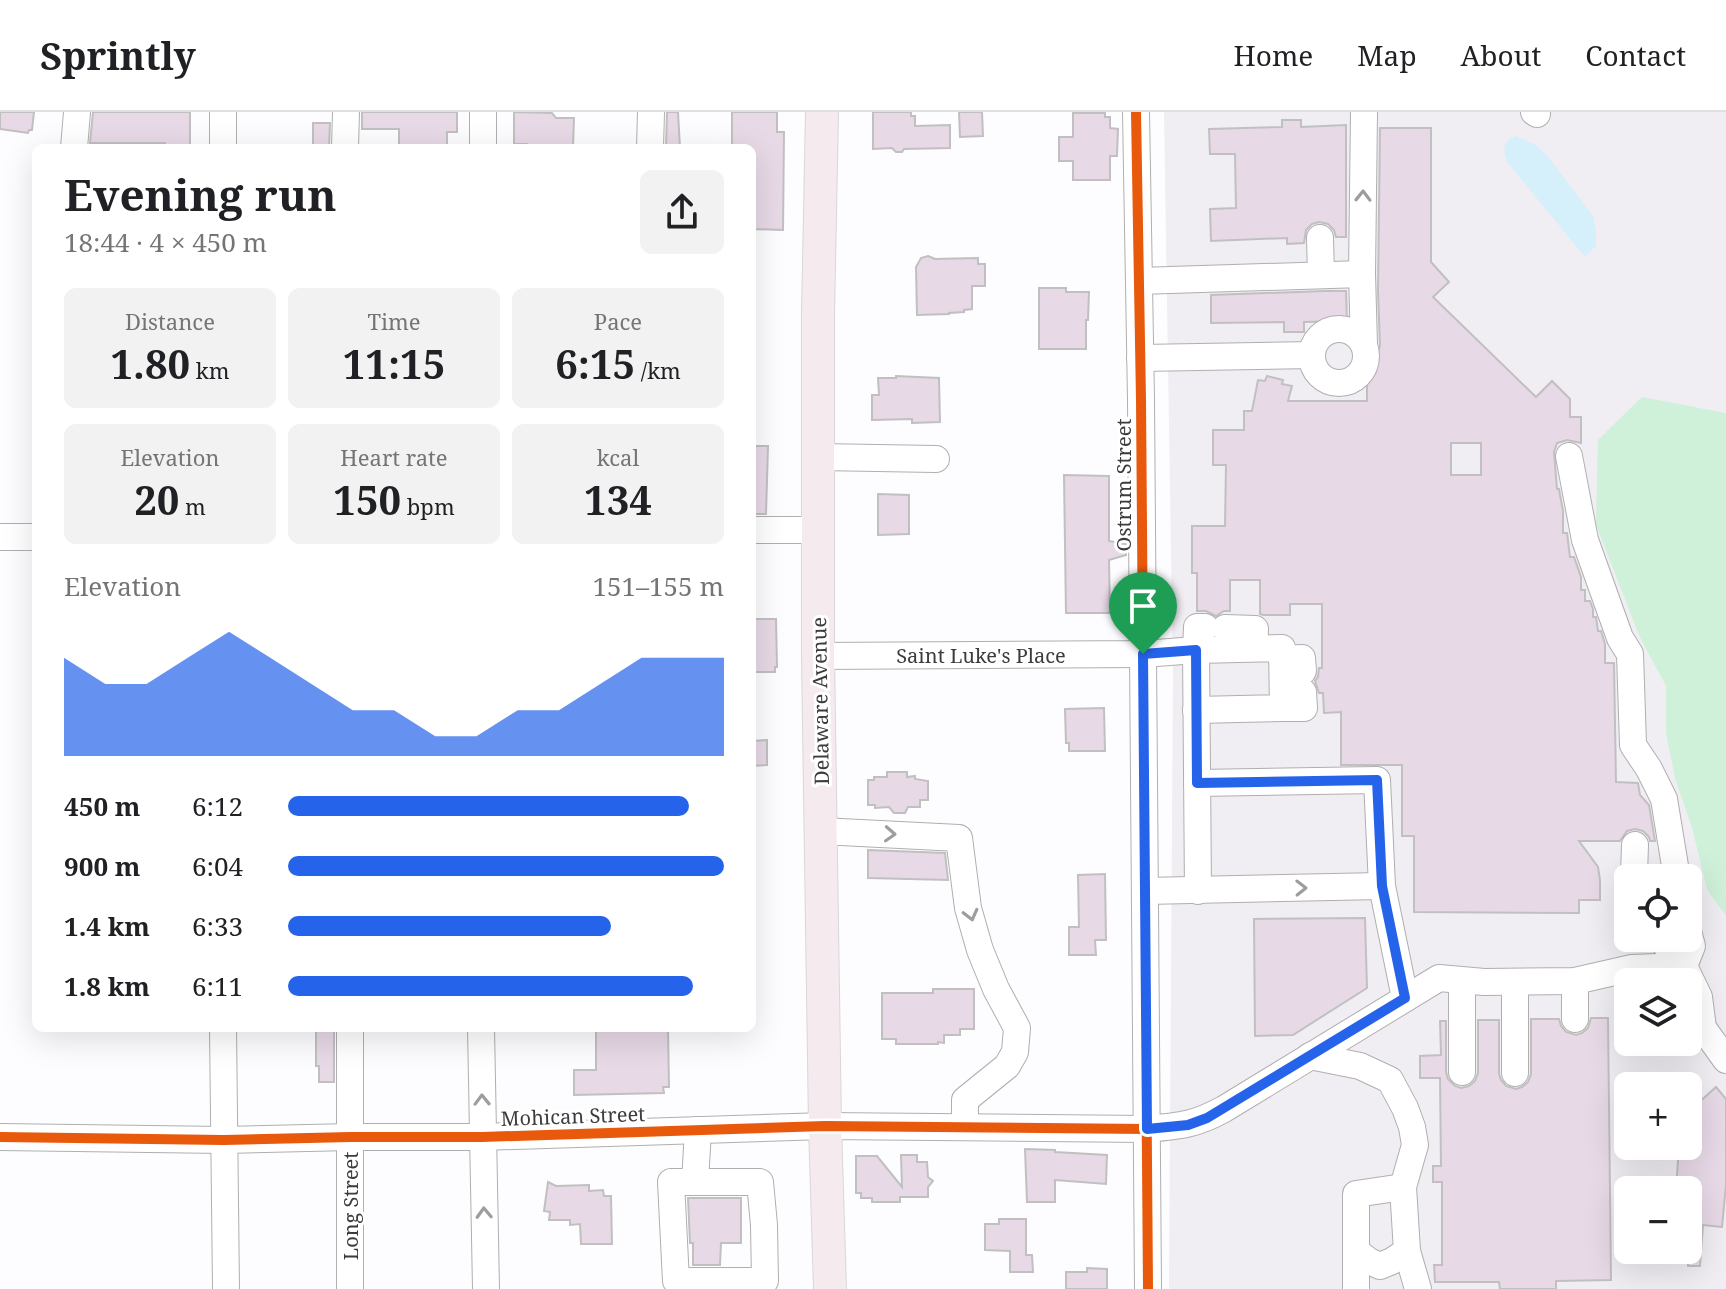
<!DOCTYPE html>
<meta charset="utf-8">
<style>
:root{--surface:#fff;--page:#f2f2f2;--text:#202124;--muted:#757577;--line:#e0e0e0;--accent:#2563eb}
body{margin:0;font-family:"Noto Serif",serif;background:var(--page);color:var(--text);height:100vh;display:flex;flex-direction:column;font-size:30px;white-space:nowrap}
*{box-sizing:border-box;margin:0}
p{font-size:26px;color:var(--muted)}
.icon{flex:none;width:44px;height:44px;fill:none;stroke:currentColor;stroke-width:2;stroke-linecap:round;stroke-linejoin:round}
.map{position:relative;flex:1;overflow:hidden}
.panel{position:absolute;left:32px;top:32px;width:724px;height:888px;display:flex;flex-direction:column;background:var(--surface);border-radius:12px;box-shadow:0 8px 32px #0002}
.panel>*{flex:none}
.tools{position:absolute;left:1614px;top:752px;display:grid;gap:16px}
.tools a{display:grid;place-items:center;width:88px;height:88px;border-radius:12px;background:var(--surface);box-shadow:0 8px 32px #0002;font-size:40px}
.pin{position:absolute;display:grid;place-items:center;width:68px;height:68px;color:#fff;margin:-82px -34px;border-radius:50% 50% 50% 0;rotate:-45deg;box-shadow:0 0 8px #0007}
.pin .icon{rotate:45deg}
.round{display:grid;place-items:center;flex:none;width:84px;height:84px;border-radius:12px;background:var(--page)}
.head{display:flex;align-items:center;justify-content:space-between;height:136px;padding:0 32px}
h1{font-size:44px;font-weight:700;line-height:60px}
.stats{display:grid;grid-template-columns:repeat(3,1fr);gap:12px;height:136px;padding:8px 32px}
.stats div{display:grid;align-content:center;border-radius:12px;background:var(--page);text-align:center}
.stats b{font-size:40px;font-weight:700}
.stats small{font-size:22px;font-weight:400}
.stats p{font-size:22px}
.chart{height:224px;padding:16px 32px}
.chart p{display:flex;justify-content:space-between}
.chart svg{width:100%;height:144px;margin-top:8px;fill:var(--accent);opacity:.7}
ul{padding:0 32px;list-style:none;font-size:26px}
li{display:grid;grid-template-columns:128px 96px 1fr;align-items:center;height:60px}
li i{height:20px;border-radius:10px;background:var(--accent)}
header{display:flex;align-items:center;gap:48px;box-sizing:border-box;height:112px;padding:0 40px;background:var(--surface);border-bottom:2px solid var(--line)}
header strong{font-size:38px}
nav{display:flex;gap:44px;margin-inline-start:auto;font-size:28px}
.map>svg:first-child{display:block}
</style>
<header>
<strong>Sprintly</strong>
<nav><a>Home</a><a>Map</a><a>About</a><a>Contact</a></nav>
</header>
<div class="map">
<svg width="1726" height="1177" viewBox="0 0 1726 1177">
<rect width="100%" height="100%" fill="#fdfcfe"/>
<path fill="#f0edf3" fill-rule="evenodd" d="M1164,0H1726V301L1642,286L1596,413L1640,526L1666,574V622L1675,667L1692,716L1707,778L1726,804V1177H1169L1173,563ZM1628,766H1688V826H1628ZM1628,870H1688V930H1628ZM1628,974H1688V1034H1628ZM1628,1078H1688V1138H1628Z"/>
<path fill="#cff0d9" d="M1642,285L1726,301V804L1707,778L1692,716L1675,667L1666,622V574L1640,526L1596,413L1598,328Z"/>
<path fill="#d5effb" d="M1516,24L1534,32L1546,42L1593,104L1596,119V134L1585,145L1508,51C1503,39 1501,29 1516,24Z"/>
<g fill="#e7d9e6" stroke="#c1c0c1" stroke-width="2" fill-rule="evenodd">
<path d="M0,0H34L32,18H29L28,21L0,17Z"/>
<path d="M93,0H190V36H165V31H90Z"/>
<path d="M362,0H457V20H447V36H399V17H362Z"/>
<path d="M514,0L552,1L556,6H574L573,35L541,36L527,35V32H514Z"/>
<path d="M667,0H678L680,36H666Z"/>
<path d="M732,0H777V20H784L783,118L752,117V36H732Z"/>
<path d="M873,0H911V4H915V14L950,13V36L904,37L902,40H896L892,36L873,37Z"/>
<path d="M959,0H982L983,24L960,25Z"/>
<path d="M1073,1H1105V5H1110V16L1118,17L1117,44H1110V68H1073V49H1059V25H1073Z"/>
<path d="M1282,8H1301V15L1346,13V125H1336L1334,118L1328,112L1319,110L1312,112L1306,118L1304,131L1287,132V126L1211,129L1210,97L1236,96L1235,42H1210L1209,17L1282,15Z"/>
<path d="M313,11H330L329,36H313Z"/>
<path d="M1380,16H1431V150L1449,170L1433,185L1536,285L1552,269L1570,287V305H1581V331L1567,328L1557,331L1554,340L1557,377H1559L1563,399V421H1567L1570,445H1574L1581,465V478H1585V489H1590L1593,497V505H1596L1598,519H1601L1605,532V551H1614L1616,670L1638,671L1640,683L1649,693L1655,729H1650L1649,725L1643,719L1635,717L1627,719L1620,729H1579L1598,755L1600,768V788H1579V801L1414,800V724H1402V653H1341V600L1324,601L1323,581H1319L1315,569L1318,565L1319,556H1322V492H1290V503H1263L1260,502V468H1230V499H1224L1216,504L1206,499H1197V461H1192V414H1225L1226,353H1213V318H1244V299H1252L1258,268L1265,269L1267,264L1283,268L1282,272L1292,274L1288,289H1367V248L1373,246L1378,241L1380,233L1378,179ZM1451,331H1481V363H1451Z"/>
<path d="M928,144L935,147L978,146V152H985V174H972V197L964,198V200L949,201V202L917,203L916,155L921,146Z"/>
<path d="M1039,176H1066V180H1089L1088,208H1086V237H1039Z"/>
<path d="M1325,179H1346L1347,209L1304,210V220H1284V210L1211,211V183Z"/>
<path d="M896,264L939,266L940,310L912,311V307L872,308V283H879L878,266H896Z"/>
<path d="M752,334H768L766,402H752Z"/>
<path d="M1064,363L1109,364V429L1126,432V443L1109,448L1110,501H1066Z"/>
<path d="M878,382L909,383V422L878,423Z"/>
<path d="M752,507H776L777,555H775V560H752Z"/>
<path d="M1104,596L1105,639H1069V631H1066L1065,597Z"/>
<path d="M767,628V653L752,654V629Z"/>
<path d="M887,660H907V665L915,664V667L928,669V688H920V695H908L905,701H894L889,695L875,696V693H868V668H874V665H887Z"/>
<path d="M868,738L945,741L948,768L868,766Z"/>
<path d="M1105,762L1106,828H1095L1096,843H1069V815H1079L1078,763Z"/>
<path d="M1365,806L1367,876L1293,923L1255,924L1254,807Z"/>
<path d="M933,877H974V917H960V923H944V931L938,930V932H896V927H882V881H933Z"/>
<path d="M1591,906H1608L1611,1168L1556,1169V1177H1500L1499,1170H1435L1434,1153H1442V1070H1433V1054H1441L1440,966H1420V944L1441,943L1440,909H1446V960L1448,967L1455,974L1461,976L1469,974L1475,969L1478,961V908H1499V962L1501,968L1506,974L1516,977L1522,975L1528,970L1531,962V907H1559L1561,914L1566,920L1576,923L1582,921L1588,916Z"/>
<path d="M316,916H334V970H319V954H316Z"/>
<path d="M596,916H668L669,975H663L664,981L574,983V958H596Z"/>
<path d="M1716,975L1726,987V1073L1722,1115L1703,1113L1700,1154H1688V1078H1676L1679,1034H1688V992L1696,993Z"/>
<path d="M1025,1037L1055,1038V1040L1107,1043L1106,1072L1055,1068V1090H1027Z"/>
<path d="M901,1043H917V1050H927L928,1065L933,1069L928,1075V1085H900V1090H872V1086H861V1081H856V1044H877L902,1075Z"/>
<path d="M548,1070L556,1074L589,1073V1079L603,1078L604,1084H611L612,1132H581L580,1112L570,1113V1108H549L550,1100L544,1099Z"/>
<path d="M688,1086H741V1131H721L720,1153H693V1131H690Z"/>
<path d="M999,1107H1026V1143H1032L1033,1160H1010V1139L985,1138V1112H999Z"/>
<path d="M1087,1156L1107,1157V1177H1066V1160H1087Z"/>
</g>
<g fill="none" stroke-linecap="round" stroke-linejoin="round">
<defs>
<g id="minor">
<path d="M1136,0L1141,288L1148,1177"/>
<path d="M1534,0L1537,2"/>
<path d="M74,36L77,0"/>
<path d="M223,36V0"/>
<path d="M345,36L346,0"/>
<path d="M483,36V0"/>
<path d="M650,36L651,0"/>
<path d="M1320,126L1321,163"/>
<path d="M1362,162L1364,0"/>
<path d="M1139,169L1362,162L1364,233"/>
<circle cx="1339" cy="244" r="27"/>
<path d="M1140,246L1312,243"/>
<path d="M1569,344L1585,428L1620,526L1630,542L1633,633L1649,657L1664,687L1677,766"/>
<path d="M818,345L936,347"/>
<path d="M752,418H818"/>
<path d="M0,425H36"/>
<path d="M1225,516L1255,517L1254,536"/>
<path d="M818,544L1143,542L1196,538L1282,536L1283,596L1196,598"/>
<path d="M1282,547L1302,546L1303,559"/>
<path d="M1283,596H1304L1303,580"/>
<path d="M1197,671L1377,668L1382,774L1405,886"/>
<path d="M821,719L959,726L968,796L980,838L996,877L1017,916L1015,940L1007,954L965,988V1014"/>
<path d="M1635,733L1634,762L1636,766"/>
<path d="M1145,779L1382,774"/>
<path d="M1198,779L1196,538L1197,515H1205"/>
<path d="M1662,826L1667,835L1684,854L1699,885L1703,916L1726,948"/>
<path d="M1684,854L1692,834L1688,819"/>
<path d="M1462,869V960"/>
<path d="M1515,870V961"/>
<path d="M1575,907V869"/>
<path d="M223,916L226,1177"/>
<path d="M350,916V1177"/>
<path d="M481,916L486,1177"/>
<path d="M1310,944L1360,954L1390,968L1405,996L1412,1015L1415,1033L1403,1075L1407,1139L1418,1177"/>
<path d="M0,1025L224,1028L351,1025H482L825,1014L1147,1017C1180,1014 1195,1013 1224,997L1439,866L1484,870L1575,869L1632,856L1684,854"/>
<path d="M695,1070H760L764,1113L765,1169H676L671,1070H695L698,1018"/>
<path d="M1356,1139L1369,1149L1380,1154L1392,1149L1407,1139"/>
<path d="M1356,1177V1082L1403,1075"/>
</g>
<path id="major" d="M822,0L818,203V544L825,1014L830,1177"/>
</defs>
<use href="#minor" stroke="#b0afb0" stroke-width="28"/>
<use href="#major" stroke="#d7d7d8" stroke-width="34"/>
<use href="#minor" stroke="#fff" stroke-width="26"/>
<use href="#major" stroke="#f5ebee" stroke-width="32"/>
<defs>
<g id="cycleway">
<path d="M1136,0L1141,288L1148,1177"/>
<path d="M0,1025L224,1028L351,1025H482L825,1014L1147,1017"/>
</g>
</defs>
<use href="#cycleway" stroke="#fff" stroke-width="15"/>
<use href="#cycleway" stroke="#e8590c" stroke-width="10"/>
</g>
<defs><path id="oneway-chevron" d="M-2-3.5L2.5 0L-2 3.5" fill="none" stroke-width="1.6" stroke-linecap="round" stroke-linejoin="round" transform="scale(2)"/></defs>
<g stroke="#9e9d9e">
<use href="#oneway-chevron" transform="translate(1363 84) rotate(-89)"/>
<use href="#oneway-chevron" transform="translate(890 722) rotate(3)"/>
<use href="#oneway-chevron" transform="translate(1301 776) rotate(-1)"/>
<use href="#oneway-chevron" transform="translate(971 803) rotate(76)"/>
<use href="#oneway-chevron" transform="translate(482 988) rotate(-91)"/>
<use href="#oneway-chevron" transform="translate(484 1101) rotate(-92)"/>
</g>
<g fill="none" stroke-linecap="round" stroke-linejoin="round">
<defs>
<path id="route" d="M1196,538L1197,671L1377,668L1382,774L1405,886L1207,1006L1188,1013L1147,1017L1143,542Z"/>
</defs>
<use href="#route" stroke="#fff" stroke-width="16"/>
<use href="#route" stroke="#2563eb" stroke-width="10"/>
</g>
<g text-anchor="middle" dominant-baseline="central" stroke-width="6" stroke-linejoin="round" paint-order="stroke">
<g font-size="20" fill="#3c3b3d" stroke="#fff">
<text transform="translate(1123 373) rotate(-90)">Ostrum Street</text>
<text x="981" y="543">Saint Luke's Place</text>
<text transform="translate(820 589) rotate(-91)">Delaware Avenue</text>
<text transform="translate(573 1004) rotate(-2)">Mohican Street</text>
<text transform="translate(350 1094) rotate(-90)">Long Street</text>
</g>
</g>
</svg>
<div class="tools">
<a><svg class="icon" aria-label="locate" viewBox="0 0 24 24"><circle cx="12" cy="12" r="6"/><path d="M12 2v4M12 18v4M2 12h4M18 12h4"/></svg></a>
<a><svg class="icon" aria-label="layers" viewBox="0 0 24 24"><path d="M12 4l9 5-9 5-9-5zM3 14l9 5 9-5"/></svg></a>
<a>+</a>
<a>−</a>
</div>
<div class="pin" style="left:1143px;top:542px;background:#1e9e55"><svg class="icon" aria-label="arrive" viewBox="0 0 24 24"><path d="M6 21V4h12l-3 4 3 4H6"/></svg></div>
<section class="panel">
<div class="head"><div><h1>Evening run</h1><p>18:44 · 4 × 450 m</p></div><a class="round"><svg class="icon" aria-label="share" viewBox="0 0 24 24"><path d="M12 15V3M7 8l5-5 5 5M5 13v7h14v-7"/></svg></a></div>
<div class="stats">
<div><p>Distance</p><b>1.80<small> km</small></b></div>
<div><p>Time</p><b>11:15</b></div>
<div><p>Pace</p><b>6:15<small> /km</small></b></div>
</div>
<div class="stats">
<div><p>Elevation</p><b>20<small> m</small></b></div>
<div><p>Heart rate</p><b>150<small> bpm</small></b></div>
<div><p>kcal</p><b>134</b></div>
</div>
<div class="chart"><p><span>Elevation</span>151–155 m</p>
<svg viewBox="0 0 160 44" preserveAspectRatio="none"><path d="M0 44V14L10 22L20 22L30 14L40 6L50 14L60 22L70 30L80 30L90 38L100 38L110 30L120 30L130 22L140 14L150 14L160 14V44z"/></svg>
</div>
<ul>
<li><b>450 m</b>6:12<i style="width:92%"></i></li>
<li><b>900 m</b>6:04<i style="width:100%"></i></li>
<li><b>1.4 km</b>6:33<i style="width:74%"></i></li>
<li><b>1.8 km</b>6:11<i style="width:93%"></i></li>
</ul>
</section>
</div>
